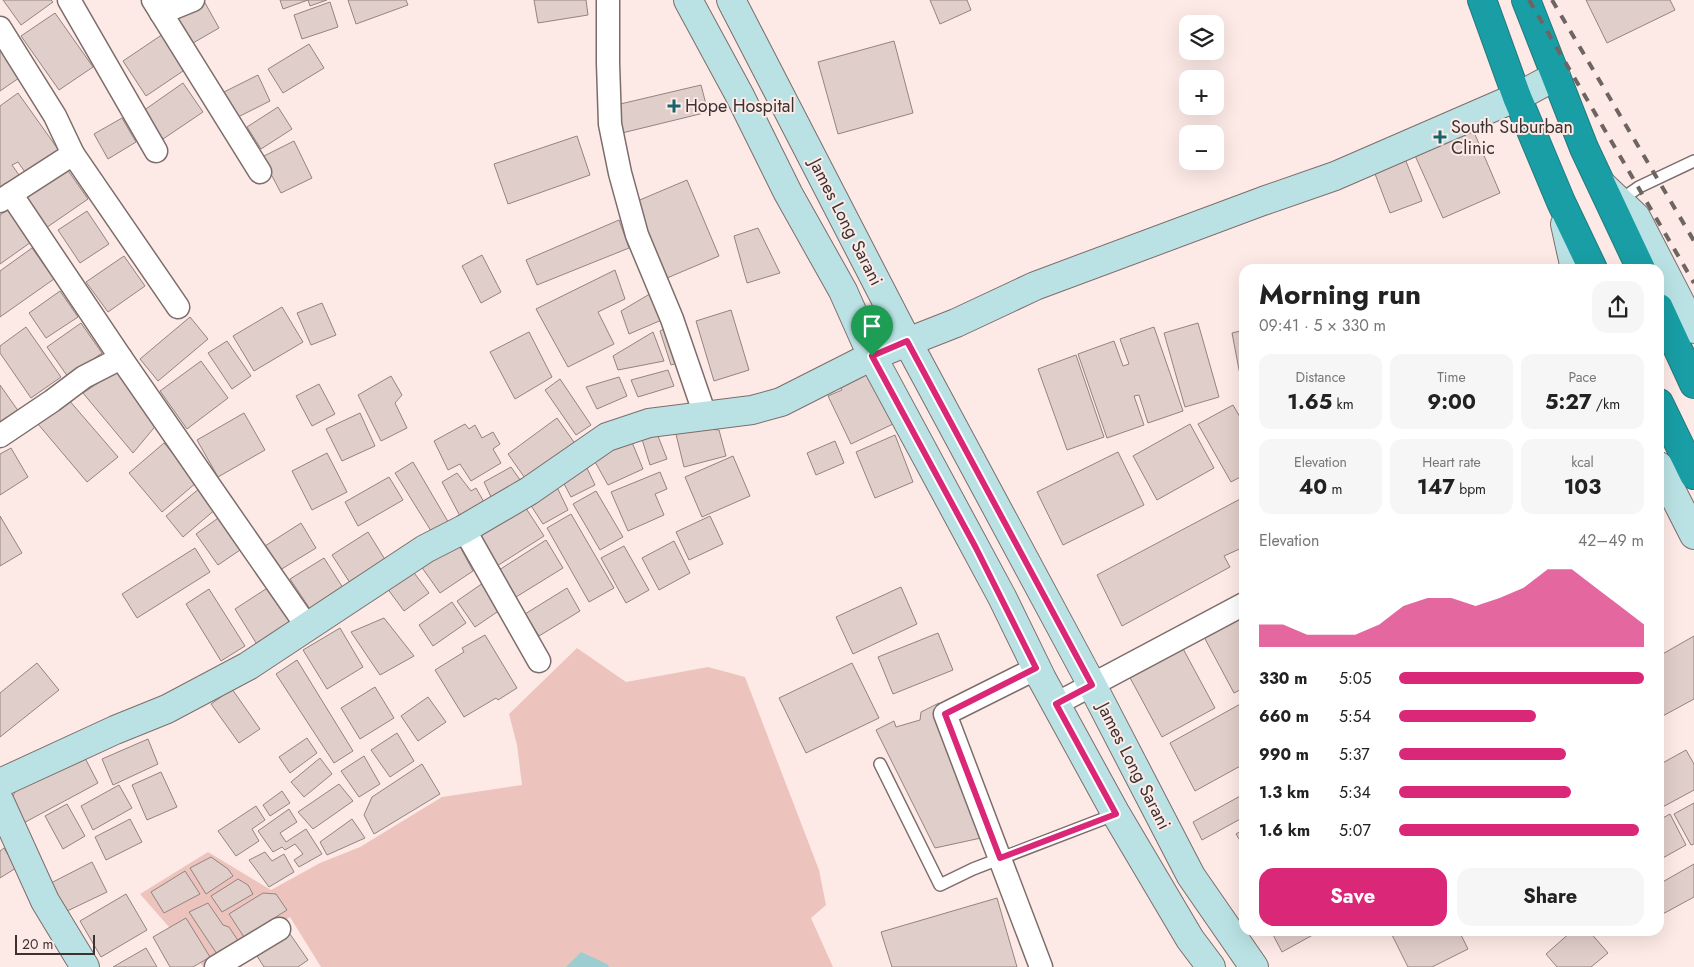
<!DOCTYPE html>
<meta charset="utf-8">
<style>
:root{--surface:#fff;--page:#f6f6f6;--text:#222;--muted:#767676;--accent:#db2777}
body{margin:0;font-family:Jost,sans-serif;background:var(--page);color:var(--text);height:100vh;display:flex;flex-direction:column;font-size:19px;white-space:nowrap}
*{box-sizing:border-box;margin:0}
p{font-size:16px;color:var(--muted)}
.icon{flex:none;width:28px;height:28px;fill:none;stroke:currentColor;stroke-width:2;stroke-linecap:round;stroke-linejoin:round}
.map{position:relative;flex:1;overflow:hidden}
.side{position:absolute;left:1239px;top:264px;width:425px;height:672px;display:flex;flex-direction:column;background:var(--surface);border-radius:15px;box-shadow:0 5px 20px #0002}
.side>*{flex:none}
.tools{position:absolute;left:1179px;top:15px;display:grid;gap:10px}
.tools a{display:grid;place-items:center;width:45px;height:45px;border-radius:10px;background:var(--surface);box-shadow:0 5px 20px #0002;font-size:25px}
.scale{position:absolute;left:15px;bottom:12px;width:80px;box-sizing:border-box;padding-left:5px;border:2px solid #3a3331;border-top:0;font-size:14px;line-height:18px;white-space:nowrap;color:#3a3331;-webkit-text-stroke:4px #fdeae7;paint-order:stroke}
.pin{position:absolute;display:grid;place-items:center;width:42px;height:42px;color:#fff;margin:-51px -21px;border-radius:50% 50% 50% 0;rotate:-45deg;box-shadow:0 0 5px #0007}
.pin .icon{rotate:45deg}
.round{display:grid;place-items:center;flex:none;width:52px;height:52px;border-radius:15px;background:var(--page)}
.summary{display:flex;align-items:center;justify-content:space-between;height:85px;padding:0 20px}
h1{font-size:28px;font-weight:700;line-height:38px}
.metrics{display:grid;grid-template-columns:repeat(3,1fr);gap:8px;height:85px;padding:5px 20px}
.metrics div{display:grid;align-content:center;border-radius:12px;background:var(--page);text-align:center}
.metrics b{font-size:21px;font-weight:700}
.metrics small{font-size:14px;font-weight:400}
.metrics p{font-size:14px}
.chart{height:140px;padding:10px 20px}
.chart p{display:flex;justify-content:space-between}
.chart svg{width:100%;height:90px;margin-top:5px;fill:var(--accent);opacity:.7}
.cta{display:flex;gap:10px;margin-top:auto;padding:10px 20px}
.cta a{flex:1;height:58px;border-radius:15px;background:var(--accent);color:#fff;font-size:20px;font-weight:700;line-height:58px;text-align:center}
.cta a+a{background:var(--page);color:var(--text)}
ul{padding:0 20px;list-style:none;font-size:16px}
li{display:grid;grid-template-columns:80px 60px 1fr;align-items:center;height:38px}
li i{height:12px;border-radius:6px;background:var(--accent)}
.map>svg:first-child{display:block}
</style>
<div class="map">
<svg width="1694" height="967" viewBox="0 0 1694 967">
<rect width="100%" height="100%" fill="#fdeae7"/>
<path fill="#edc4bd" d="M577,648L626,682L708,667L745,677L819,870L826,905L811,918L833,967H321L290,917L212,967H204L140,894L208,852L271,890L320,863L360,847L442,797L522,785L517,745L509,714Z"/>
<path fill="#9ccdd0" d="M581,952L607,964L609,967H566Z"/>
<g fill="#e0ceca" stroke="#948380">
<path d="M3,0H51L53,2L21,25Z"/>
<path d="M280,0H327L310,6L308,0L283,9Z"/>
<path d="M348,0H406L408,5L356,24Z"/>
<path d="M534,0H586L588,15L538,23Z"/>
<path d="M930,0H967L971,10L940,24Z"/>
<path d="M1586,0H1670L1675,10L1607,43Z"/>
<path d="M204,1L219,28L186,47L170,20Z"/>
<path d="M330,2L338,27L302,39L294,15Z"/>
<path d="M55,13L93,67L59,90L21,36Z"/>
<path d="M166,32L189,67L146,96L123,61Z"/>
<path d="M894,41L913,113L838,134L818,62Z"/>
<path d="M309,44L324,68L283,93L268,69Z"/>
<path d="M0,49L19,78L0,91Z"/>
<path d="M258,75L270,101L232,120L220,94Z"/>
<path d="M183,83L203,112L163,139L143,111Z"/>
<path d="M701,85L708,112L622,133L616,105Z"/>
<path d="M18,93L60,152L27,175L18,162L12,165L19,175L0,189V106Z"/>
<path d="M278,107L292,129L261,149L247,127Z"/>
<path d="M122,118L136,142L108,159L94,134Z"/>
<path d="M1471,125L1500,193L1443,218L1413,151Z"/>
<path d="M577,136L590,175L508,204L494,164Z"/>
<path d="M294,141L312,178L281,193L262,157Z"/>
<path d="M1403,154L1422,201L1390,213L1372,166Z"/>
<path d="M67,169L88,199L43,230L22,200Z"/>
<path d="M687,180L719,256L667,278L635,202Z"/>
<path d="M12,207L34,240L0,264V215Z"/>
<path d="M87,211L109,244L80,263L58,230Z"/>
<path d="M619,220L629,248L537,285L526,260Z"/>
<path d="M758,228L780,273L747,283L734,236Z"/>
<path d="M32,248L54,279L0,317V271Z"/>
<path d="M482,255L501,292L481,303L462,266Z"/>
<path d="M124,256L145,286L108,312L86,282Z"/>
<path d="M615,270L625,299L598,312L614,344L568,367L536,309Z"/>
<path d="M60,291L78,317L46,338L29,313Z"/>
<path d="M653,292L664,319L629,334L621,311Z"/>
<path d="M322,303L336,335L311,345L297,313Z"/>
<path d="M282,307L303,342L254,371L233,336Z"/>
<path d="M731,310L749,370L714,381L696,321Z"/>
<path d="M190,317L208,339L158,381L140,359Z"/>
<path d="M81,323L102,353L68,377L47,347Z"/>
<path d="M1198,323L1219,397L1185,407L1164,333Z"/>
<path d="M26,327L61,377L31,398L0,353V346Z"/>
<path d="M668,327L680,362L671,365L660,331Z"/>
<path d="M1154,327L1183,411L1148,423L1139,395L1134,396L1144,425L1107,438L1078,354L1114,341L1123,366L1129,364L1120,339Z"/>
<path d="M1244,330V379L1241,380L1232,333Z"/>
<path d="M529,332L552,377L515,399L490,352Z"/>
<path d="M653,332L664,361L618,370L613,356Z"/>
<path d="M227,341L251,376L232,389L208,353Z"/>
<path d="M1076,355L1104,437L1067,450L1038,369Z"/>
<path d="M201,361L228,398L187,429L160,391Z"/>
<path d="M668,370L674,386L638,397L631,380Z"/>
<path d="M116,371L158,423L133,453L83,393Z"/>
<path d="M868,371L893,424L851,444L828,396L842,390L839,385Z"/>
<path d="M391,376L402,395L395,403L407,428L381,441L358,395Z"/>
<path d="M619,377L627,396L597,409L586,387Z"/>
<path d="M560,379L591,425L576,435L545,390Z"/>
<path d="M319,384L335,414L312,426L296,396Z"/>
<path d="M0,385L19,412L0,426Z"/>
<path d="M68,399L118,457L87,482L38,424Z"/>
<path d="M1233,405L1244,424V475L1231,482L1198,424Z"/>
<path d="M244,413L265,450L218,477L197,440Z"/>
<path d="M360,413L375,446L342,461L326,429Z"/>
<path d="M557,418L576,445L527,481L508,454Z"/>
<path d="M465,424L469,429L475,425L482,438L493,432L500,444L493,449L501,463L471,481L460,464L448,470L434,441Z"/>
<path d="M1190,424L1214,468L1157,500L1133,456Z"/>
<path d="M674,426L719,430L726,456L684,467Z"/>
<path d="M656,431L667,459L650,465L641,436Z"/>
<path d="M629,435L643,469L608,485L594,460Z"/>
<path d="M895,435L913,482L875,498L856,452Z"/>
<path d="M835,441L844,463L816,475L807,453Z"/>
<path d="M164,443L197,482L162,512L129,473Z"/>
<path d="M11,448L28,477L0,495V454Z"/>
<path d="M1118,452L1144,505L1063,545L1037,492Z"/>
<path d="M327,453L347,492L312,510L292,471Z"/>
<path d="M733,456L750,496L702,517L685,477Z"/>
<path d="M413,462L450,525L433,534L395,473Z"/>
<path d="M586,466L595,485L571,497L562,480Z"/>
<path d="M511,467L523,484L493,501L484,482Z"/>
<path d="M660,472L667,489L655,494L664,515L628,531L611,492Z"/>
<path d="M457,473L471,491L476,488L484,502L460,516L442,482Z"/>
<path d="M389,477L403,500L358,526L345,502Z"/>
<path d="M554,481L568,510L543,524L526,498Z"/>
<path d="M200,488L217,508L183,537L166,516Z"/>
<path d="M596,491L623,537L600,550L573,504Z"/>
<path d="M1244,497V547L1224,556L1230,567L1122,626L1097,575Z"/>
<path d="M520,499L544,536L497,566L473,529Z"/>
<path d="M571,514L614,588L589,602L547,528Z"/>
<path d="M0,516L22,553L0,566Z"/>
<path d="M221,516L243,548L218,565L196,534Z"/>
<path d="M710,516L723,544L689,560L676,532Z"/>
<path d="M301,523L316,548L280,570L265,546Z"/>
<path d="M368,532L389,566L354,589L332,555Z"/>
<path d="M546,540L563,568L516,597L499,570Z"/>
<path d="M457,541L473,571L440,593L418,562Z"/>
<path d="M674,541L690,573L659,590L642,558Z"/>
<path d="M624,546L649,590L626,603L601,558Z"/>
<path d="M195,548L210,572L137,618L122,594Z"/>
<path d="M324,558L345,591L312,612L290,579Z"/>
<path d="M409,566L429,593L404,611L384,584Z"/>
<path d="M483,583L500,610L475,627L457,601Z"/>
<path d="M272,585L296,621L258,646L235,609Z"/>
<path d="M901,587L917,624L853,654L836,617Z"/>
<path d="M567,588L580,611L539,636L525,614Z"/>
<path d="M209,589L245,646L221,661L186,604Z"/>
<path d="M452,602L466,623L433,646L419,625Z"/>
<path d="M1244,615V688L1234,693L1204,637Z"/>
<path d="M384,618L414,656L380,675L351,632Z"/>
<path d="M340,628L363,667L327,689L303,650Z"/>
<path d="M938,633L953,670L893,694L878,657Z"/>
<path d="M485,635L517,688L498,700L496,698L464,717L435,670L464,652L462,648Z"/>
<path d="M1694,636V699L1659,718V656Z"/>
<path d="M1181,645L1215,708L1162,737L1128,674Z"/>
<path d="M297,660L353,751L334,763L276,674Z"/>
<path d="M37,663L59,690L0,737V693Z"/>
<path d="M852,663L879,718L806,753L779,698Z"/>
<path d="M375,687L394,718L360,739L341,708Z"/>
<path d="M232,689L260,729L239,743L211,704Z"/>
<path d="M428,697L446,722L418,741L401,716Z"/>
<path d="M1244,702V764L1195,791L1170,743Z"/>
<path d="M939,703L981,838L935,848L876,730L894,721L896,727L920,720L921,712Z"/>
<path d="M397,733L414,761L390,777L371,750Z"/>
<path d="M307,738L317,753L290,773L279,757Z"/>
<path d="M148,739L158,764L113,785L102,759Z"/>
<path d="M1686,750L1694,764V790L1659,809V765Z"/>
<path d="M364,756L380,784L359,797L341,771Z"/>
<path d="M85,758L98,783L18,826L11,800L19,784Z"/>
<path d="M320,758L332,774L304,797L291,782Z"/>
<path d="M422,764L440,794L374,834L364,815L372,797Z"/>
<path d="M161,772L177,807L147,820L132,785Z"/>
<path d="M339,784L353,801L313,829L298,812Z"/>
<path d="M119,785L132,808L93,830L81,806Z"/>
<path d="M282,791L290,803L270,816L263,805Z"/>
<path d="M1244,794V817L1202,840L1193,822Z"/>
<path d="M1694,803V844L1691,845L1674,814Z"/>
<path d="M67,804L85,836L63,849L45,816Z"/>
<path d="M256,806L265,820L252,829L259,841L236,856L218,831Z"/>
<path d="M289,809L297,822L280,833L286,842L306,829L322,854L299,867L294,860L303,854L295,844L285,850L282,847L273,852L258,831Z"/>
<path d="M1670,814L1686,845L1661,859L1659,855V820Z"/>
<path d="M130,819L142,842L106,860L95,837Z"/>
<path d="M352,819L365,838L327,855L320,842Z"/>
<path d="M1244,829V847L1236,834Z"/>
<path d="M4,848L16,868L0,878V851Z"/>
<path d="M265,852L272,861L284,854L294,872L269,887L249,860Z"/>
<path d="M211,857L228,869L233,876L206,894L190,868Z"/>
<path d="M92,862L107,892L63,913L49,884Z"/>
<path d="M1694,864V897L1659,916V884Z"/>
<path d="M185,871L200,894L164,913L151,892Z"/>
<path d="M238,879L248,885L253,894L222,912L211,896Z"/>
<path d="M263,893L276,894L287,910L244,937L229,914Z"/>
<path d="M126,894L147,930L101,957L80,921Z"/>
<path d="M997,898L1017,967H892L881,932Z"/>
<path d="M208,903L223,925L229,927L239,942L217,954L189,912Z"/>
<path d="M186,918L210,957L193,967H170L153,937Z"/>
<path d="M1271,931H1320L1282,952Z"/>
<path d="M1390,931H1459L1468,949L1432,967H1408Z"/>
<path d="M1572,931H1589L1608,953L1591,967H1557L1546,954Z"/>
<path d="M290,934L308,960L298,967H264L257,956Z"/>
<path d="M146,948L157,967H113Z"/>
</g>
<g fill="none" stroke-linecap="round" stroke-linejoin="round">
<defs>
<g id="lane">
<path d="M1619,201L1639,187L1694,161"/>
<path d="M880,764L940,885L973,869L1116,814"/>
</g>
<g id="street">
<path d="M69,0L156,151"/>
<path d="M153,0L260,172"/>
<path d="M608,0V63L610,124L620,173L637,235L672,319L705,415"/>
<path d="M161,13L193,0"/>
<path d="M0,28L55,116L73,154L178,307"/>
<path d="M11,194L121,358L308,628"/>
<path d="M0,201L73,154"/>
<path d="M0,436L52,401L84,377L121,358"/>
<path d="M464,529L539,661"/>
<path d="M1037,668L945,714L1041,967"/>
<path d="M1056,704L1244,604"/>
<path d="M216,967L279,929"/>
</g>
<g id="secondary">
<path d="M688,0L740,96L788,193L843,291L872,356L1002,597L1042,679L1116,814L1190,939L1211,967"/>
<path d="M731,0L907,341L1092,685L1191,876L1254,967"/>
<path d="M1602,185L1636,217L1694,329"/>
<path d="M1565,224L1575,269"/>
<path d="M1659,466L1694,535"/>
<path d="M0,783L115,730L167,709L248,666L425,549L464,529L529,491L607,437L649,423L752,410L781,402L872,356L956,323L1035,286L1263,201L1335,176L1517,97L1556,76"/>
<path d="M0,802L45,901L85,967"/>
</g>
<g id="highway">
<path d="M1482,0L1517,97L1561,202L1593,269"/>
<path d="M1526,0L1584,148L1641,269"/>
<path d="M1659,308L1694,384"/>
<path d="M1659,403L1694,475"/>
</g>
</defs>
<use href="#lane" stroke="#7d6d6a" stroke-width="14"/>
<use href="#street" stroke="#7d6d6a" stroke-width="25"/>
<use href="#secondary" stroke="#7d6d6a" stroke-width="30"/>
<use href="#highway" stroke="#25797c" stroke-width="30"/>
<use href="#lane" stroke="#fff" stroke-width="11"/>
<use href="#street" stroke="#fff" stroke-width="22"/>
<use href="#secondary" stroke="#bae2e4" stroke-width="28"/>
<use href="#highway" stroke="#199ea5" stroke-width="28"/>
<g stroke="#6e6462" stroke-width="4" stroke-dasharray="9 9" stroke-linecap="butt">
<path d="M1529,0L1694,283"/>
<path d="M1552,0L1694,241"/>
</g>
</g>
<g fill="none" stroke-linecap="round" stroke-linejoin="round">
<defs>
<path id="route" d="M907,341L1092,685L1056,704L1116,814L1000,858L945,714L1036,668L976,548L872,356Z"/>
</defs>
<use href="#route" stroke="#fff" stroke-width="10"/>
<use href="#route" stroke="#db2777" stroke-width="6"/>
</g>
<g fill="#17656a" stroke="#fdeae7" stroke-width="2">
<path d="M671.5 98.5h5v5h5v5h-5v5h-5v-5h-5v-5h5z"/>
<path d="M1437.5 129.5h5v5h5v5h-5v5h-5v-5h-5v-5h5z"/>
</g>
<g text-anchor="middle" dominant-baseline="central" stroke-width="4" stroke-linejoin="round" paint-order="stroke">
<g font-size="18" fill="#3a3331" stroke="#fdeae7" text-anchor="start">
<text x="685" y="106">Hope Hospital</text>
<text x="1451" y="127">South Suburban<tspan x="1451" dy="21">Clinic</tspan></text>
</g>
<g font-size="18" fill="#3a3331" stroke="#fdeae7">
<text transform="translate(846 222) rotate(63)">James Long Sarani</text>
<text transform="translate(1134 766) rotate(63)">James Long Sarani</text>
</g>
</g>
</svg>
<div class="tools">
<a><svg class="icon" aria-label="layers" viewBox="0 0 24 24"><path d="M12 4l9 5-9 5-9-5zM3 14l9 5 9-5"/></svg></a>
<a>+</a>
<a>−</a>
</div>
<div class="scale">20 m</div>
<div class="pin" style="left:872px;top:356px;background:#1e9e55"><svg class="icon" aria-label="arrive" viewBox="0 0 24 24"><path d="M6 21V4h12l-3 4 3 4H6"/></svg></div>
<section class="side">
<div class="summary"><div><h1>Morning run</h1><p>09:41 · 5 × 330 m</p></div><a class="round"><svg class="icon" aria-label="share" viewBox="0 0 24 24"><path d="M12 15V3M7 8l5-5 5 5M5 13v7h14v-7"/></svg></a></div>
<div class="metrics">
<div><p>Distance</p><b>1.65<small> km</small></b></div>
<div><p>Time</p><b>9:00</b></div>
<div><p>Pace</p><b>5:27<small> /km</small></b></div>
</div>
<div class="metrics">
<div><p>Elevation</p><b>40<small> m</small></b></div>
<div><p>Heart rate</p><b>147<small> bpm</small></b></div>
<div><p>kcal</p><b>103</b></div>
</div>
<div class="chart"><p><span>Elevation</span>42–49 m</p>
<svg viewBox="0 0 160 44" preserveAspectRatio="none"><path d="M0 44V33L10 33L20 38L30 38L40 38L50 33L60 24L70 20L80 20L90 24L100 20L110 15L120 6L130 6L140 15L150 24L160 33V44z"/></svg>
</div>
<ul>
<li><b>330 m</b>5:05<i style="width:100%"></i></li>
<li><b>660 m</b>5:54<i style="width:56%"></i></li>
<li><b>990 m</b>5:37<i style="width:68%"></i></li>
<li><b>1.3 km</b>5:34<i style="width:70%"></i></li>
<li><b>1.6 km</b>5:07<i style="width:98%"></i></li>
</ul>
<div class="cta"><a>Save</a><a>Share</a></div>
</section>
</div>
